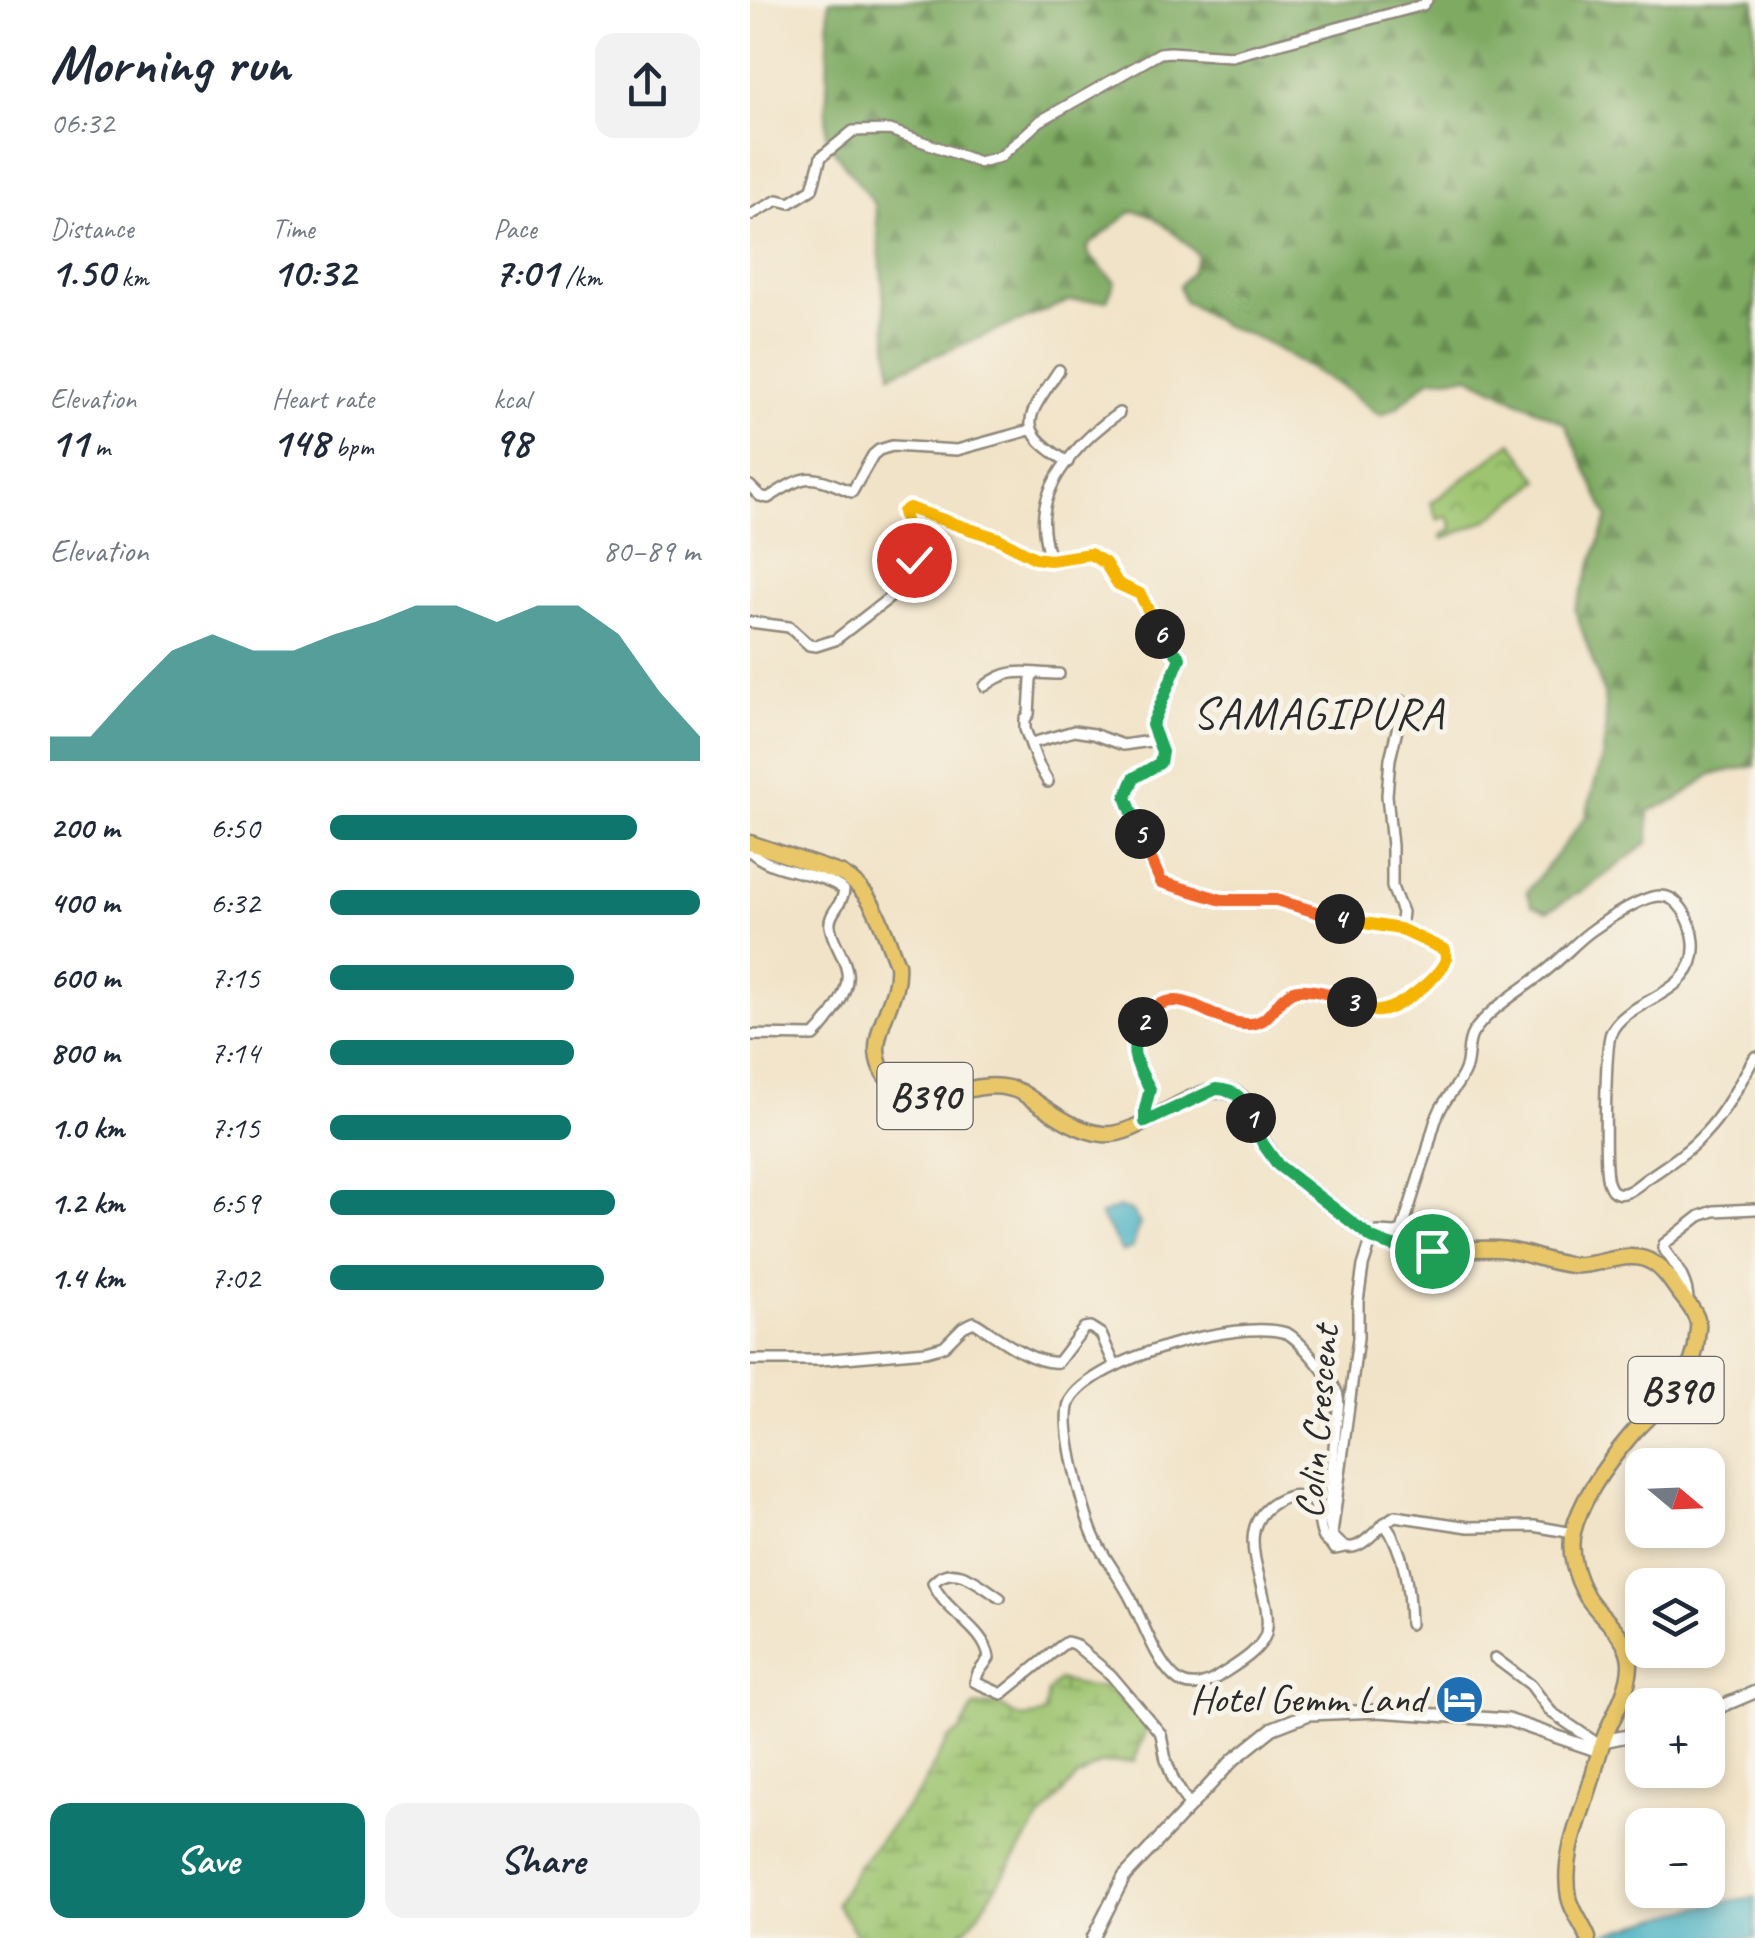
<!DOCTYPE html>
<meta charset="utf-8">
<style>
:root{--surface:#fff;--page:#f2f2f3;--text:#1f2937;--muted:#747a83;--accent:#0f766e}
body{margin:0;font-family:Caveat,sans-serif;background:var(--page);color:var(--text);height:100vh;display:flex;flex-direction:column;font-size:38px;white-space:nowrap}
*{box-sizing:border-box;margin:0}
p{font-size:32px;color:var(--muted)}
.icon{flex:none;width:55px;height:55px;fill:none;stroke:currentColor;stroke-width:2;stroke-linecap:round;stroke-linejoin:round}
.map{position:relative;flex:1;overflow:hidden}
.drawer{display:flex;flex-direction:column;background:var(--surface);width:750px}
.drawer>*{flex:none}
.needle{width:65px;rotate:109deg}
.fabs{position:absolute;left:875px;top:1448px;display:grid;gap:20px}
.fabs a{display:grid;place-items:center;width:100px;height:100px;border-radius:20px;background:var(--surface);box-shadow:0 5px 15px #0003;font-size:50px}
.pin{position:absolute;display:grid;place-items:center;width:85px;height:85px;color:#fff;margin:-42px;border:5px solid #fff;border-radius:50%;box-shadow:0 2px 10px #0007}
.km{position:absolute;width:50px;height:50px;margin:-25px;border-radius:50%;background:#222;color:#fff;font-size:28px;line-height:50px;text-align:center}
.round{display:grid;place-items:center;flex:none;width:105px;height:105px;border-radius:20px;background:var(--page)}
.overview{display:flex;align-items:center;justify-content:space-between;height:170px;padding:0 50px}
h1{font-size:55px;font-weight:600;line-height:75px}
.metrics{display:grid;grid-template-columns:repeat(3,1fr);gap:15px;height:170px;padding:10px 50px}
.metrics div{display:grid;align-content:center}
.metrics b{font-size:42px;font-weight:600}
.metrics small{font-size:28px;font-weight:400}
.metrics p{font-size:28px}
.chart{height:280px;padding:20px 50px}
.chart p{display:flex;justify-content:space-between}
.chart svg{width:100%;height:180px;margin-top:10px;fill:var(--accent);opacity:.7}
.action{display:flex;gap:20px;margin-top:auto;padding:20px 50px}
.action a{flex:1;height:115px;border-radius:20px;background:var(--accent);color:#fff;font-size:40px;font-weight:600;line-height:115px;text-align:center}
.action a+a{background:var(--page);color:var(--text)}
ul{padding:0 50px;list-style:none;font-size:32px}
li{display:grid;grid-template-columns:160px 120px 1fr;align-items:center;height:75px}
li i{height:25px;border-radius:12px;background:var(--accent)}
main{display:flex;flex:1;min-height:0}
.map>svg:first-child{display:block}
</style>
<main>
<section class="drawer">
<div class="overview"><div><h1>Morning run</h1><p>06:32</p></div><a class="round"><svg class="icon" aria-label="share" viewBox="0 0 24 24"><path d="M12 15V3M7 8l5-5 5 5M5 13v7h14v-7"/></svg></a></div>
<div class="metrics">
<div><p>Distance</p><b>1.50<small> km</small></b></div>
<div><p>Time</p><b>10:32</b></div>
<div><p>Pace</p><b>7:01<small> /km</small></b></div>
</div>
<div class="metrics">
<div><p>Elevation</p><b>11<small> m</small></b></div>
<div><p>Heart rate</p><b>148<small> bpm</small></b></div>
<div><p>kcal</p><b>98</b></div>
</div>
<div class="chart"><p><span>Elevation</span>80–89 m</p>
<svg viewBox="0 0 160 44" preserveAspectRatio="none"><path d="M0 44V38L10 38L20 27L30 17L40 13L50 17L60 17L70 13L80 10L90 6L100 6L110 10L120 6L130 6L140 13L150 27L160 38V44z"/></svg>
</div>
<ul>
<li><b>200 m</b>6:50<i style="width:83%"></i></li>
<li><b>400 m</b>6:32<i style="width:100%"></i></li>
<li><b>600 m</b>7:15<i style="width:66%"></i></li>
<li><b>800 m</b>7:14<i style="width:66%"></i></li>
<li><b>1.0 km</b>7:15<i style="width:65%"></i></li>
<li><b>1.2 km</b>6:59<i style="width:77%"></i></li>
<li><b>1.4 km</b>7:02<i style="width:74%"></i></li>
</ul>
<div class="action"><a>Save</a><a>Share</a></div>
</section>
<div class="map">
<svg width="1005" height="1938" viewBox="0 0 1005 1938">
<defs>
<pattern id="forest-firs" width="22" height="20" patternUnits="userSpaceOnUse" patternTransform="scale(2.5)"><rect width="22" height="20" fill="#7eaa62"/><path d="M5 1l3.5 6h-7zM16 11l3.5 6h-7z" fill="#678b51"/></pattern>
<pattern id="wetland-marsh" width="20" height="14" patternUnits="userSpaceOnUse" patternTransform="scale(2.5)"><rect width="20" height="14" fill="#9dc46f"/><path d="M1 5h8M5 5V1M11 12h8M15 12V8" fill="none" stroke="#809f5b"/></pattern>
<pattern id="park-crowns" width="20" height="18" patternUnits="userSpaceOnUse" patternTransform="scale(2.5)"><rect width="20" height="18" fill="#9dc46f"/><path d="M2 6a3 3 0 1 1 6 0M12 15a3 3 0 1 1 6 0" fill="none" stroke="#809f5b"/></pattern>
</defs>
<rect width="100%" height="100%" fill="#f7f3e8"/>
<filter id="ink" filterUnits="userSpaceOnUse"><feTurbulence type="fractalNoise" baseFrequency=".01" numOctaves="2"/><feDisplacementMap in="SourceGraphic" scale="20" xChannelSelector="R" yChannelSelector="G"/><feConvolveMatrix kernelMatrix="1 2 1 2 8 2 1 2 1" color-interpolation-filters="sRGB"/></filter>
<filter id="wash" filterUnits="userSpaceOnUse"><feTurbulence type="fractalNoise" baseFrequency=".0048" numOctaves="4" result="noise"/><feDisplacementMap in="SourceGraphic" scale="40" xChannelSelector="R" yChannelSelector="G"/><feGaussianBlur stdDeviation="2.25" result="paint"/><feColorMatrix in="noise" values="0 0 0 0 0 0 0 0 0 0 0 0 0 0 0 0 0 1.4 0 .05"/><feComposite in="paint" operator="in"/></filter>
<g filter="url(#wash)">
<rect width="100%" height="100%" fill="#f1e3c7"/>
<path fill="url(#forest-firs)" stroke="#546a46" stroke-width="2.5" d="M79,0H1005V766L962,774L927,800L899,811L898,843L843,884L798,911L782,905L777,892L835,818L853,754L856,721L854,694L825,610L858,517L815,424L719,376L680,379L646,408L630,415L595,389L510,339L473,325L434,301L429,286L441,272L448,256C444,249 406,217 398,214C393,212 387,212 382,211L338,246L339,255L365,282L357,300L319,301L141,374L125,205L76,140Z"/>
<path fill="url(#wetland-marsh)" stroke="#64784d" stroke-width="2.5" d="M308,1680L339,1687H357L398,1727L384,1761L349,1764L326,1778L288,1822L228,1915L208,1938H109L86,1903L106,1869L170,1791L198,1739L210,1731L224,1707L248,1704C269,1718 271,1722 295,1713L298,1692Z"/>
<path fill="url(#park-crowns)" stroke="#64784d" stroke-width="2.5" d="M762,442L790,481L738,520L693,539L692,535L703,529L698,516L688,520L681,503Z"/>
<g fill="#44b0c2" stroke="#386e76" stroke-width="2.5">
<path d="M368,1207L381,1211L390,1223L382,1248L372,1252L350,1215Z"/>
<path d="M1005,1897V1938H844C896,1920 951,1904 1005,1897Z"/>
</g>
</g>
<g filter="url(#ink)">
<g fill="none" stroke-linecap="round" stroke-linejoin="round">
<defs>
<g id="minor">
<path d="M0,215L28,200L40,203L62,189L71,157L103,131L140,130L229,162L250,157L290,121L410,53L420,52L482,56L673,5L677,0"/>
<path d="M309,370C278,417 262,428 318,462"/>
<path d="M0,486L10,496L18,498C59,472 59,474 102,492L123,455L129,450L142,446L207,450L280,430"/>
<path d="M300,560C296,545 292,529 294,513C299,472 337,435 369,413"/>
<path d="M0,622L39,627L59,645L66,646L85,640L156,585C172,565 158,535 153,512L159,508L196,523L247,538L285,559L300,560L340,555L355,563L368,584L390,594L412,637L430,654L431,658L403,725L413,752L411,763L384,778L376,797L396,852L411,882L471,900H526L586,918L650,929L695,951C697,965 686,972 677,981C664,995 646,1014 626,1011C619,1011 611,1005 605,1003C592,998 581,994 568,993C562,992 552,989 546,990C526,994 524,1023 498,1025C491,1025 482,1021 476,1018C442,1004 414,988 390,1026C376,1050 388,1068 401,1089L395,1109V1122"/>
<path d="M284,674L281,679L279,714L275,719V729L288,764L298,782"/>
<path d="M235,686C262,665 278,674 309,674"/>
<path d="M282,743L324,731L343,734L373,745L407,740"/>
<path d="M0,851C25,875 67,869 94,890C93,905 78,913 80,926C82,942 95,956 97,972C100,993 78,1022 64,1036L0,1035"/>
<path d="M650,929L652,912L642,887V846L637,795L640,759L654,701"/>
<path d="M622,1238L613,1266L608,1301V1338L582,1534C604,1568 624,1527 645,1516L719,1527L784,1526L823,1533"/>
<path d="M625,1240L628,1232L645,1233L652,1231C660,1205 668,1178 677,1152C681,1137 684,1121 691,1108C698,1095 710,1084 715,1070C720,1058 716,1044 723,1033C740,1006 780,986 804,964C817,953 829,939 844,929C859,918 894,895 911,896C929,896 940,920 943,935C955,996 877,996 861,1033C855,1046 854,1158 857,1177C857,1180 860,1188 862,1190C873,1200 887,1186 895,1180C916,1166 938,1152 955,1133C976,1111 990,1082 1005,1057"/>
<path d="M938,1301C938,1280 925,1265 913,1248L914,1244L950,1216L964,1211L1005,1209"/>
<path d="M0,1360H71L176,1351L194,1346L213,1327L224,1322C246,1336 283,1365 308,1362L334,1328L340,1327L351,1334L365,1366"/>
<path d="M634,1523C655,1551 659,1589 660,1624"/>
<path d="M582,1534L578,1517C581,1486 583,1456 586,1426C587,1417 590,1404 588,1396C586,1383 548,1337 536,1333C490,1318 344,1358 320,1401C309,1422 333,1511 343,1534C352,1556 370,1577 381,1599C393,1622 406,1661 425,1678C437,1689 453,1686 466,1678C482,1667 511,1652 516,1633C526,1592 474,1529 528,1501C538,1496 546,1493 557,1498C572,1505 567,1526 574,1538C575,1540 584,1547 585,1549L595,1547"/>
<path d="M250,1598C230,1585 204,1560 183,1583C194,1612 235,1628 239,1658L228,1673L225,1682L252,1694L311,1646L317,1642L324,1644L361,1675L411,1734L416,1760L424,1781L440,1807"/>
<path d="M745,1658L781,1685L801,1712L851,1746"/>
</g>
<g id="tertiary">
<path d="M958,1712L1005,1692"/>
<path d="M853,1741L892,1733"/>
<path d="M343,1938L374,1877L483,1760L523,1728L559,1714L628,1711L758,1720L849,1751"/>
</g>
<path id="primary" d="M0,843L92,874C126,893 133,931 147,964C150,995 128,1019 127,1048C127,1062 132,1074 142,1083C168,1107 202,1091 232,1087C245,1085 259,1087 271,1092C296,1108 323,1131 353,1134C395,1139 463,1062 495,1102L513,1143L528,1165L622,1238C668,1258 701,1247 748,1249C773,1250 797,1263 822,1265C847,1268 880,1247 903,1263C914,1269 921,1281 928,1291C935,1300 946,1312 948,1323C949,1328 947,1333 947,1338C944,1383 907,1405 881,1435C859,1461 831,1499 823,1532C818,1553 826,1578 837,1597C851,1619 881,1636 880,1666C879,1690 864,1714 855,1736C850,1748 847,1760 844,1772C833,1813 811,1854 819,1897C822,1912 833,1924 838,1938"/>
</defs>
<use href="#minor" stroke="#8e8779" stroke-width="14"/>
<use href="#tertiary" stroke="#8e8779" stroke-width="16"/>
<use href="#primary" stroke="#8e8779" stroke-width="19"/>
<use href="#minor" stroke="#fff" stroke-width="9"/>
<use href="#tertiary" stroke="#fff" stroke-width="11"/>
<use href="#primary" stroke="#e9c769" stroke-width="14"/>
</g>
</g>
<g fill="none" stroke-linecap="round" stroke-linejoin="round" filter="url(#ink)">
<defs>
<path id="split-1" d="M501,1118L513,1144L528,1165L622,1238C641,1247 661,1252 682,1251"/>
<path id="split-2" d="M393,1022C376,1050 386,1063 400,1089L395,1109V1122L466,1089C487,1090 494,1099 501,1118"/>
<path id="split-3" d="M393,1022C423,972 464,1027 499,1024C522,1023 524,1001 541,992C554,985 588,996 602,1002"/>
<path id="split-4" d="M590,919L650,929L695,950C695,953 696,956 696,959C692,976 644,1014 625,1011C618,1010 609,1004 602,1002"/>
<path id="split-5" d="M390,834L411,882L472,900H526L590,919"/>
<path id="split-6" d="M390,834L376,797L384,778L410,763L412,752L402,725L430,658L410,634"/>
<path id="split-7" d="M222,530L247,538L285,558L300,560L340,554L355,563L368,584L390,594L410,634"/>
<path id="split-8" d="M164,560L153,512L159,508L222,530"/>
</defs>
<use href="#split-1" stroke="#fff" stroke-width="20"/>
<use href="#split-2" stroke="#fff" stroke-width="20"/>
<use href="#split-3" stroke="#fff" stroke-width="20"/>
<use href="#split-4" stroke="#fff" stroke-width="20"/>
<use href="#split-5" stroke="#fff" stroke-width="20"/>
<use href="#split-6" stroke="#fff" stroke-width="20"/>
<use href="#split-7" stroke="#fff" stroke-width="20"/>
<use href="#split-8" stroke="#fff" stroke-width="20"/>
<use href="#split-1" stroke="#22a559" stroke-width="12"/>
<use href="#split-2" stroke="#22a559" stroke-width="12"/>
<use href="#split-3" stroke="#f0652b" stroke-width="12"/>
<use href="#split-4" stroke="#f5b400" stroke-width="12"/>
<use href="#split-5" stroke="#f0652b" stroke-width="12"/>
<use href="#split-6" stroke="#22a559" stroke-width="12"/>
<use href="#split-7" stroke="#f5b400" stroke-width="12"/>
<use href="#split-8" stroke="#f5b400" stroke-width="12"/>
</g>
<defs>
<symbol id="hotel-disc" viewBox="-11 -11 22 22"><circle r="9.5" fill="#1f6fb2" stroke="#f7f3e8"/><path d="M-6-4.5h1.5V1H6V5H4.5V3h-9V5H-6ZM-4 0a1.8 1.8 0 1 1 3.6 0ZM.5 0V-2.5h3Q6-2.5 6 0Z" fill="#fff"/></symbol>
</defs>
<g fill-rule="evenodd">
<use href="#hotel-disc" x="682" y="1672" width="55" height="55"/>
</g>
<g text-anchor="middle" dominant-baseline="central" stroke-width="10" stroke-linejoin="round" paint-order="stroke">
<g fill="#f7f3e8" stroke="#686764" stroke-width="2.5">
<rect x="127.5" y="1063" width="95" height="66" rx="8"/>
<rect x="878.5" y="1357" width="95" height="66" rx="8"/>
</g>
<g font-size="38" font-weight="bold" fill="#2b2b2b">
<text x="175" y="1096">B390</text>
<text x="926" y="1390">B390</text>
</g>
<g font-size="40" fill="#2b2b2b" stroke="#f7f3e8">
<text transform="translate(567 1422) rotate(-85)">Colin Crescent</text>
</g>
<g font-size="40" fill="#2b2b2b" stroke="#f7f3e8" text-anchor="end">
<text x="675" y="1699">Hotel Gemm Land</text>
</g>
<g font-size="45" letter-spacing="2.5" fill="#2b2b2b" stroke="#f7f3e8">
<text x="569" y="713">SAMAGIPURA</text>
</g>
</g>
</svg>
<div class="fabs">
<a><svg class="needle" viewBox="-14 -14 28 28"><path d="M0-13l5 13h-10z" fill="#e53935"/><path d="M0 13l5-13h-10z" fill="#747a83"/></svg></a>
<a><svg class="icon" aria-label="layers" viewBox="0 0 24 24"><path d="M12 4l9 5-9 5-9-5zM3 14l9 5 9-5"/></svg></a>
<a>+</a>
<a>−</a>
</div>
<div class="pin" style="left:682px;top:1251px;background:#1e9e55"><svg class="icon" aria-label="arrive" viewBox="0 0 24 24"><path d="M6 21V4h12l-3 4 3 4H6"/></svg></div>
<div class="pin" style="left:164px;top:560px;background:#d93025"><svg class="icon" aria-label="check" viewBox="0 0 24 24"><path d="M5 12l5 5 9-10"/></svg></div>
<b class="km" style="left:501px;top:1118px">1</b>
<b class="km" style="left:393px;top:1022px">2</b>
<b class="km" style="left:602px;top:1002px">3</b>
<b class="km" style="left:590px;top:919px">4</b>
<b class="km" style="left:390px;top:834px">5</b>
<b class="km" style="left:410px;top:634px">6</b>
</div>
</main>
